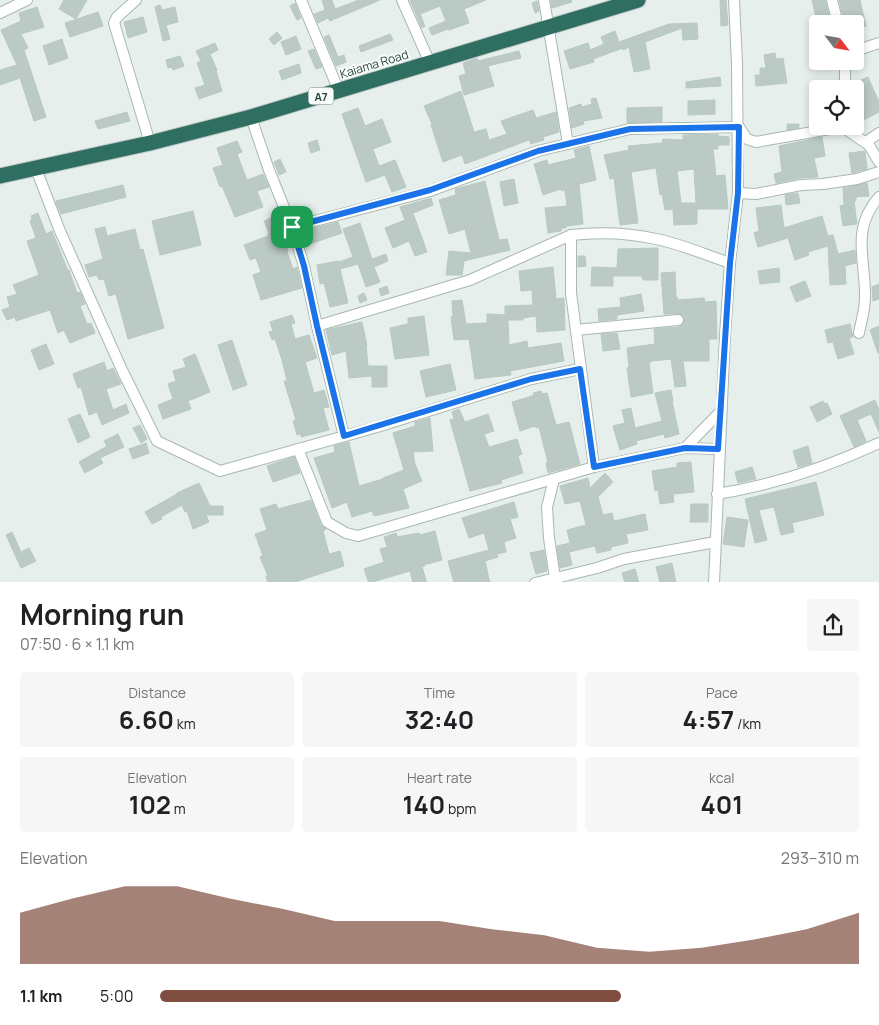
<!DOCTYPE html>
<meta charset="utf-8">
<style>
:root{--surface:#fff;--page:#f6f6f6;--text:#202124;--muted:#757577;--accent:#7f4e3f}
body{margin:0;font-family:Manrope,sans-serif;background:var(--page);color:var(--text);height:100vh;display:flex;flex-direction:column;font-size:19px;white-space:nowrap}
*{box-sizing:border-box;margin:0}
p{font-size:16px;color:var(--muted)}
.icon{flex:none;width:28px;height:28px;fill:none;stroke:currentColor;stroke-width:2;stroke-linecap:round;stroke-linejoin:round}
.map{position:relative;height:582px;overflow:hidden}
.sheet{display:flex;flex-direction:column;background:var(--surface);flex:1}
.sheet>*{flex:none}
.needle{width:32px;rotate:121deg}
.fabs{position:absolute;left:809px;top:15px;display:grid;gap:10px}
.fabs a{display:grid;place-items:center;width:55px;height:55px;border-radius:5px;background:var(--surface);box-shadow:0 2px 8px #0003;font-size:25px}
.pin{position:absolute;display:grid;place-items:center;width:42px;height:42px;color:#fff;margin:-21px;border-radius:10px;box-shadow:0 2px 8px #0006}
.round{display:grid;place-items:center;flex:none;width:52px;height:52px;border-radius:5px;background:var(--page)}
.head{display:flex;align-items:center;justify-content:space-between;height:85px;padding:0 20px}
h1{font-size:28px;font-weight:700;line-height:38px}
.stats{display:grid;grid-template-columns:repeat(3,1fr);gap:8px;height:85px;padding:5px 20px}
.stats div{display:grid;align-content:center;border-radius:5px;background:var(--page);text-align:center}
.stats b{font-size:25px;font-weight:700}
.stats small{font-size:14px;font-weight:400}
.stats p{font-size:14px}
.chart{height:140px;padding:10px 20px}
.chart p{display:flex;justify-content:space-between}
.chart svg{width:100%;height:90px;margin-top:5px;fill:var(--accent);opacity:.7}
ul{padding:0 20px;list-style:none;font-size:16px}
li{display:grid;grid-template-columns:80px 60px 1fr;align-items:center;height:38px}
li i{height:12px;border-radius:6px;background:var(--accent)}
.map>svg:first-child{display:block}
</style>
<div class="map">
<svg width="879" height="583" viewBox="0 0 879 583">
<rect width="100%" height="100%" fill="#e6efeb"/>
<g fill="#bbcac4" stroke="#b8c9c2" fill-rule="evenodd">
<path d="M64,0H87L76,19L59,9Z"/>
<path d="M322,0H332L335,9L359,0H380L330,21L328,18L318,23L314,14L325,10Z"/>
<path d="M410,0H486L464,9L469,23L449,30L448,29L432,35L429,28L446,21L440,6L420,14L425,26L422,28Z"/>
<path d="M551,0H571L572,2L552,8Z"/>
<path d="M720,0H726L728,25L721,26Z"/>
<path d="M812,0H825L829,15L816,18Z"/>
<path d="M839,0H860L866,26L855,29V24H845Z"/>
<path d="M537,1L539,11L535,13L532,3Z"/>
<path d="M295,3L301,18L297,20L290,6Z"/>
<path d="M160,5L162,10L175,7L178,22L166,25L170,39L163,41L155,7Z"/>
<path d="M37,7L44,27L21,34L28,48L24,50L46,117L34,121L20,78L0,85V70L17,65L1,30L21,21L19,13Z"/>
<path d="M98,12L103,26L70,37L65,23Z"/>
<path d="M143,17L147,32L128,38L124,22Z"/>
<path d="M697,23L698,39L683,40L682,28L645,42L650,69L634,72L629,47L623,50V48L593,59L594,62L570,69L564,51L588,43L590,50L604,44L601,37L615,31L619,42L669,24Z"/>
<path d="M277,32L282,38L274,45L269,39Z"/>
<path d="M390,34L393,40L361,52L359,46Z"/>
<path d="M329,35L338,57L344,55L346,62L336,66L324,37Z"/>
<path d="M296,36L301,49L286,55L281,42Z"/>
<path d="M62,39L68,58L49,65L43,46Z"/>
<path d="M215,43L218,50L210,54L217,70L216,71L222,91L199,99L195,88L205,85L197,63L201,61L196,51Z"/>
<path d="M314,49L322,67L316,69L308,51Z"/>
<path d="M519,51L521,58L488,66L494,86L464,95L459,76L466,74L463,63L477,58L478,61Z"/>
<path d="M775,53L776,59L783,58L787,83L756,86L755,75H760V68H766L764,55Z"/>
<path d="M180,56L184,66L173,70L172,67L168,68L166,60Z"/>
<path d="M299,64L301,73L282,80L279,71Z"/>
<path d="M720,77L721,86L686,88V82Z"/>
<path d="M868,77L879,102V112L862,121L855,107V89H852V84Z"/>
<path d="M461,91L474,132L486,129L489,140L507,134L501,121L533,110L536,118L556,112L559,132L543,137L544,140L531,144L529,140L465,164L462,155L443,162L431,125L432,124L424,106Z"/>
<path d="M596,98L602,118L583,121L584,124L572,128L569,108L581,104L582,107L592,104L591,99Z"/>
<path d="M715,100V114L688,115V101Z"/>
<path d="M662,107V122L627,123V108Z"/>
<path d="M358,108L365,126L382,119L391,142L373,149L379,166L395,160L406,187L392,192L385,175L366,182L342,114Z"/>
<path d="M127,112L130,121L98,129L95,121Z"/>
<path d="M787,124H799V128L787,130Z"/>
<path d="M718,134V136L729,137V145H718V149H713L716,176L725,175L728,209H697V206V224L674,225L673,209L665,210L662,194L660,195L656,168L631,172L638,223L620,225L614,178L610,179L604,155L629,150L628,146L662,143L663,139L683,140V135ZM694,169L696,203H681L677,171Z"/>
<path d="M822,137L825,156L814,158L818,177L800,178L776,183L774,174L782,172L779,146Z"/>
<path d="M317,140L320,150L311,153L308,143Z"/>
<path d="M237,141L242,152L237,154L247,180L263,174L269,187L257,191L263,207L235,217L222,186L220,187L213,168L223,165L217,148Z"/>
<path d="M589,146L596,180L579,184L583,224L566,226V228H561V231L548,233L545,208L567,206L565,190L562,191L561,189L543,195L534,164L547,160L548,165L576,158L574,150Z"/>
<path d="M865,151L867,169L852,173L849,153Z"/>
<path d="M280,159L286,172L279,175L274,162Z"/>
<path d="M514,179L518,203L504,206L500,182Z"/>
<path d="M485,181L499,240L507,239L510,250L464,261L462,275H446L449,251L471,253L465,229L449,234L439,200L456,195L455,189Z"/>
<path d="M867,183L869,196L856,197V201H854L857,224L843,226L840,206L844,205L843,188Z"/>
<path d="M123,185L126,197L61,214L57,205L56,201Z"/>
<path d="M798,193L800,203L786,205L785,195Z"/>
<path d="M431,198L433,205L413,213L427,252L415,256L409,241L393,248L385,228L405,220L400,207Z"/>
<path d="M781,205L784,228L822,216L828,236L833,235L838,254L855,250L856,263L845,266L846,284L830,285L828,246L808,252L809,255L795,260L788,238L758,247L754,233L759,231L756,208Z"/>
<path d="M193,211L201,245L160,255L152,221Z"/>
<path d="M38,213L46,234L52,231L68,271L69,270L77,293L80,292L85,304L80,306L87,324L91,323L95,333L70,343L64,330L58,333L50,310L16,321L15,317L7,320L2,310L10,307L7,297L17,294L13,285L39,275L27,241L36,238L30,221L32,220L31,216Z"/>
<path d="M278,215L283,228L285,227L286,229L287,233L282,235L288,251L287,252L293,269L297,267L302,288L261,300L253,275L261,272L256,258L250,260L244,245L268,236V233H269L264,221Z"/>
<path d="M338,222L342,233L307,245L303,231Z"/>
<path d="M360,223L372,259L386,254L388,261L374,267L380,282L366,287L358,264L340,269L348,303L330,307L324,283L320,284L317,265L338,261L339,262L353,257L343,229Z"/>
<path d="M105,227L107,236L135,229L140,250L143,249L164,328L128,339L116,294L109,296L104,279L99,280L97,275L89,277L85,265L103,259L95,229Z"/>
<path d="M658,248V280H643L642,276H613V286H591L592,267L617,268L618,249Z"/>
<path d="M578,256H585L586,266L578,267Z"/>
<path d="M553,267L556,299L564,298L565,330L537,332L536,316L523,318V320H508L509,345L527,341L528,348L561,343L564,361L510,371L511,375L475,379L469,339L454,340L451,317L453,316L452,301L462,300L466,324L487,323V314L505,315V306L533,305L532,290L521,291L519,271Z"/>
<path d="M779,268L780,282L760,284L758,271Z"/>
<path d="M675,272L676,297H677L678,300L704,298L705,302L716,301L717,339H709V361H683L686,386L675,387L671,359L652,361L649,363L653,393L631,397L627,368L629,367L627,348L655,344L654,329L679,327L684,322V316L680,314H664L661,273Z"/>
<path d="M805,281L811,296L796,302L790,287Z"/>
<path d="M879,284V299L873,301L872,287Z"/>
<path d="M387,286L389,293L381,296L379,289Z"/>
<path d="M364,293L367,300L360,303L358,296Z"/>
<path d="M641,294L644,311L617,315V319L599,321L598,309L621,307L620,298Z"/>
<path d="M292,315L295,323L291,324L295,339L309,335L317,358L305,362L314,393L324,390L329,407L323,408L329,430L301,437V434L297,435L293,421L296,420L284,381H287L282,360L275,339L272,340L269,332L273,331L270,322Z"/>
<path d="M424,316L429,355L395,359L390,328L408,324V318Z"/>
<path d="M362,322L367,346H366L368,366H387V387H372V376L349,378L346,351L332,355L326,330Z"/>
<path d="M850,324L853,337L849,338L854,354L838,359L833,342L828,343L825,330Z"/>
<path d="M879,326V353H878L870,330Z"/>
<path d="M617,333L620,349L603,351L601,334Z"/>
<path d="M232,340L247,385L233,390L218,345Z"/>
<path d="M46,344L54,364L39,370L31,350Z"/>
<path d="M195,354L210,392L188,401L191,409L163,419L158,405L173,399L168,384L176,381L173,371L186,367L183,359Z"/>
<path d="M104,362L107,371L113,368L121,384L106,389L113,410L126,404L129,413L102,425L97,412L89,415L81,387L78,388L73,374Z"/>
<path d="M450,364L456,390L426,397L420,371Z"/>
<path d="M671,390L673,401H672L679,434L665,438L664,434L636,441L637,444L620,450L613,426L625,423L622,410L631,408L635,428L662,421L655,393Z"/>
<path d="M541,391L542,394L547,393L556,425L569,422L580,464L548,473L546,463H548L539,427L536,428L535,426L520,431L512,402L529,397L534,395L533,393Z"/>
<path d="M875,400L879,410V432L871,414L857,420L866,441L854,447L840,416Z"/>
<path d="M823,401L825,404L827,403L832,414L817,422L810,407Z"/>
<path d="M459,409L465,422L488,414L494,431L484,434L489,447L517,439L522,454L518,456L523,473L501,480L502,483L470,491L450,420L454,419L452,412Z"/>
<path d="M80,414L90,437L78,443L68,419Z"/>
<path d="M430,418L433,451L413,452L415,464L422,481L403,489L409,508L374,516L372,511L352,517L347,502L332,508L314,458L335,452L334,446L349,442L359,486L383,479V478L404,470L393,433L415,426V422Z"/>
<path d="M140,425L147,439L141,443L133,428Z"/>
<path d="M118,434L124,447L100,458L103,463L85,473L79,462L107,446L104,441Z"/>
<path d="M146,443L149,453L133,459L129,449Z"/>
<path d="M808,446L812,463L798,467L793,451Z"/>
<path d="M294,457L300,473L273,482L267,466Z"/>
<path d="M691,462L694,492L673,494L674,502L660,504L658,490L655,491L652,471L677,467V463Z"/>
<path d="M752,467L756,479L738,483L735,472Z"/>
<path d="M605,473L613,482L598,497L603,515L612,513L614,521L645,514L648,530L626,534L628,543L611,547V550L597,553L595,546L569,552L572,565L560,568L557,546L570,543L567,530L586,525L580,501L565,504L560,486L588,478L590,488Z"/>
<path d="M816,482L824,515L792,523L794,532L781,535L774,507L759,510L767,540L755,543L745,499Z"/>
<path d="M199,483L210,506H223V515H206L209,522L193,529L187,511L185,512L182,505L161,517L162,519L152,524L145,512L177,494V493Z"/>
<path d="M311,500L321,525L326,529L323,531L329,554L340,551L344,566L292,583H268L266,576H268L260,557L263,556L255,534L267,530L260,509L276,504L278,509Z"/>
<path d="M514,502L518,517L510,519L516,538L504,542L506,552L497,554L498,557L485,561L490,583H454L448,561L489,550L484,533L469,538L462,518Z"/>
<path d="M691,504H708V522H690Z"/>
<path d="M727,517L748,520L744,547L723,544Z"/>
<path d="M435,531L442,560L424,565L425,566L422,567L427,583H413L410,571L369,583L364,569L384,562L380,549L387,547L384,537L396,533L397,537L419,533L420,535Z"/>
<path d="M12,532L21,552L29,548L36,561L21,568L6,535Z"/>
<path d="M544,550L547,571L536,574L530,553Z"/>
<path d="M672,563L676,583H660L656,567Z"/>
<path d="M635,569L639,583H625L622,573Z"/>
</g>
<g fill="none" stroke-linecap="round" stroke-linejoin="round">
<defs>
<g id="minor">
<path d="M136,0L117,17L114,23L150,143"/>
<path d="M301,0L339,91"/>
<path d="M402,0L430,63"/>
<path d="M544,0L568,144"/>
<path d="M832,0L838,24"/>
<path d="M0,13L27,0"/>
<path d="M855,51L879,43"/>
<path d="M845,89V61"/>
<path d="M251,117L269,170L292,227L304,266L317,326L344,436"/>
<path d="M841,126L869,145L879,162"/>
<path d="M866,142L879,133"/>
<path d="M36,169L60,231L122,370L157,441L220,471L377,427L531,379L580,369"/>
<path d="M738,193L756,194L801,185L823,184L857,179L879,172"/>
<path d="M292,227L430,191L538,151L630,129L739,127L747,139L756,142L841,127"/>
<path d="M571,235V293L594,467"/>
<path d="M317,326L470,280L571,235C599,232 629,233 656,239C681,244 706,255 730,263"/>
<path d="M576,330L678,320"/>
<path d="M859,333C861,322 865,310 865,298C866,260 850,230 879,197"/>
<path d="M685,448L721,411"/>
<path d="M298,449L327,522L346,533L358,536L594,467L685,448L718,449"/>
<path d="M554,479L547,507L549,538L555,578"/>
<path d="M717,494C773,485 828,467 879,443"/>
<path d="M535,583L597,568L624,559L715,542"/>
<path d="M714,583L725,335L730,263L738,193L737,63L734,0"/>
</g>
<path id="highway" d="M0,176L150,143L251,117L638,0"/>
</defs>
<use href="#minor" stroke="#a8b8b2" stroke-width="12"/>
<use href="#highway" stroke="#c2cac8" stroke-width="17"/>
<use href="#minor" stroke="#fff" stroke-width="10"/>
<use href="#highway" stroke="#2f6f62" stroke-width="15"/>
</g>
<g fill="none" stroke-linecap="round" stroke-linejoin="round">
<defs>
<path id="route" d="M739,127L738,193L730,263L718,449L685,448L594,467L580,369L531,379L344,436L317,326L304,266L292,227L430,190L538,151L630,129Z"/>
</defs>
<use href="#route" stroke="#fff" stroke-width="10"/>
<use href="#route" stroke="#1a73e8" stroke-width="6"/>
</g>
<g text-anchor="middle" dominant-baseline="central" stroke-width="4" stroke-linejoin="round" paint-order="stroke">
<rect fill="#f7fbf9" stroke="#637a73" stroke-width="1" x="308.5" y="87.5" width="25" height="17" rx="4"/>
<g font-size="11" font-weight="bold" fill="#24423a">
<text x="321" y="96">A7</text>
</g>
<g font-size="12" fill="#24423a" stroke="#f7fbf9">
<text transform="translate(374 64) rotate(-17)">Kaiama Road</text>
</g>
</g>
</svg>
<div class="fabs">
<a><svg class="needle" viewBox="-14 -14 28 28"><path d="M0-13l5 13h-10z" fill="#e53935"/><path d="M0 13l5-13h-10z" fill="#757577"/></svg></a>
<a><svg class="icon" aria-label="locate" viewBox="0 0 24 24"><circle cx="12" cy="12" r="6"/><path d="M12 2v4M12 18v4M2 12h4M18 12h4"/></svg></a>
</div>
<div class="pin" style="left:292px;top:227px;background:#1e9e55"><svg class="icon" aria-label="arrive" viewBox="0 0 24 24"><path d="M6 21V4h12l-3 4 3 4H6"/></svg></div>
</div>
<section class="sheet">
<div class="head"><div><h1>Morning run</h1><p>07:50 · 6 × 1.1 km</p></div><a class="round"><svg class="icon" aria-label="share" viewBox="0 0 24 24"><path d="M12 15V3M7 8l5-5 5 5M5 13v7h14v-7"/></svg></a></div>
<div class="stats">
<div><p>Distance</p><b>6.60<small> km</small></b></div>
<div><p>Time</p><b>32:40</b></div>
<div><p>Pace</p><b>4:57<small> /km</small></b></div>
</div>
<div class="stats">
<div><p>Elevation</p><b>102<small> m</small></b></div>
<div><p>Heart rate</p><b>140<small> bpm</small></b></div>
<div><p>kcal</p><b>401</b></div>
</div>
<div class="chart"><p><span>Elevation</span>293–310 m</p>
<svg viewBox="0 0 160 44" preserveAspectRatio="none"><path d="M0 44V19L10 12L20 6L30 6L40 12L50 17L60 23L70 23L80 23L90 27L100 30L110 36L120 38L130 36L140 32L150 27L160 19V44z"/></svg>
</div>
<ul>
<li><b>1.1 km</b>5:00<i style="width:66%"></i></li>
</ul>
</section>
